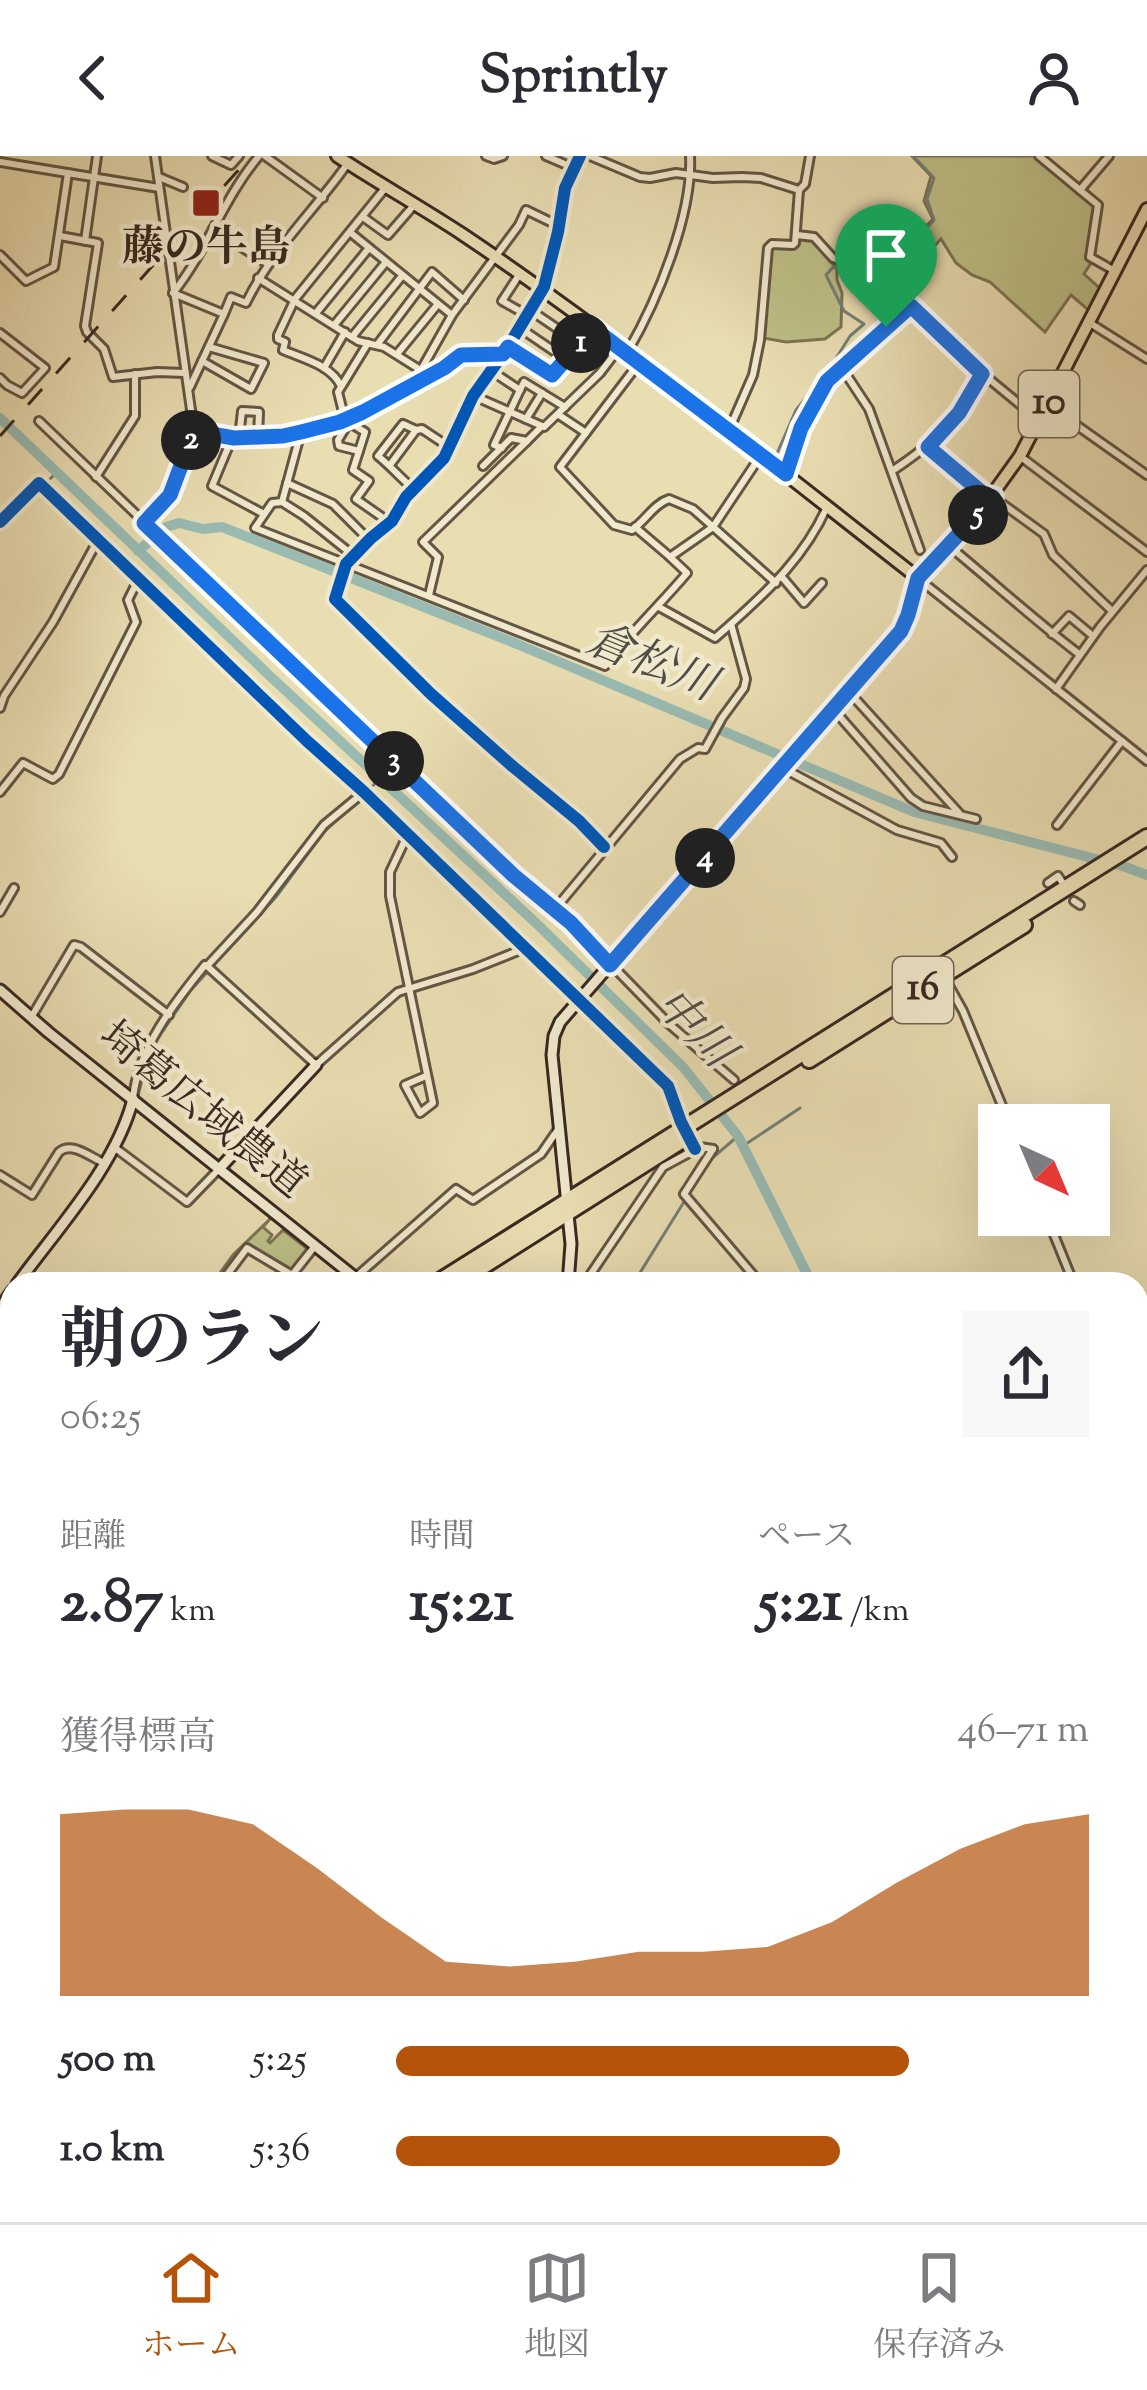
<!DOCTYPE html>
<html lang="ja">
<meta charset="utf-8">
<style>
:root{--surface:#fff;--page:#f7f7f7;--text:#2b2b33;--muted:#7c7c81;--line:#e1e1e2;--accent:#b45309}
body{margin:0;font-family:"Sorts Mill Goudy","Noto Serif JP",serif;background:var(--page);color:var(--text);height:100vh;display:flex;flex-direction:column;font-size:45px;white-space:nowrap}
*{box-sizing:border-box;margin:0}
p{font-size:39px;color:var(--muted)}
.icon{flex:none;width:66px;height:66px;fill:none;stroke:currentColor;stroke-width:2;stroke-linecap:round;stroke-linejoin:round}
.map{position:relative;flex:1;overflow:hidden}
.drawer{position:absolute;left:0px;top:1116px;width:1149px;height:951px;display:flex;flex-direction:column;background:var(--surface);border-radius:36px 36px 0 0;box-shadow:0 12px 48px #0002}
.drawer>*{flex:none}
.needle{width:78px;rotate:136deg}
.buttons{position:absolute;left:978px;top:948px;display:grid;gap:24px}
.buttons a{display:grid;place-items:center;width:132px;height:132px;border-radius:0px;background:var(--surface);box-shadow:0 12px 48px #0002;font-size:60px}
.pin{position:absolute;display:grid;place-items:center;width:102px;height:102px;color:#fff;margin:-123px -51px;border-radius:50% 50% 50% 0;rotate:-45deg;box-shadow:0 0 12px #0007}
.pin .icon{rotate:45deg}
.km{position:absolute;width:60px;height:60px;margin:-30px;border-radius:50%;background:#222;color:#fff;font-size:33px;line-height:60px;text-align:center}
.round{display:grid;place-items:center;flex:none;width:126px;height:126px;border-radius:0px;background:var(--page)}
.head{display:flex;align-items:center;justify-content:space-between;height:204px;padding:0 60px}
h1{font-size:66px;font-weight:700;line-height:90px}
.metrics{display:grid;grid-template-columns:repeat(3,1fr);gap:18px;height:204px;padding:12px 60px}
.metrics div{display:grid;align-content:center}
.metrics b{font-size:60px;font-weight:700}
.metrics small{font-size:33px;font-weight:400}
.metrics p{font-size:33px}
.chart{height:336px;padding:24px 60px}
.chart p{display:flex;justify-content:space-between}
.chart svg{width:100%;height:216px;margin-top:12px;fill:var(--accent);opacity:.7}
ul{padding:0 60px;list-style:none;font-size:39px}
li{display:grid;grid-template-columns:192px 144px 1fr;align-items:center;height:90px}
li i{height:30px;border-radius:15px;background:var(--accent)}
header{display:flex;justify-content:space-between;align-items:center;height:156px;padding:0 60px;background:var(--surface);font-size:54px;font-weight:700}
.menu{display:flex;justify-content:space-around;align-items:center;height:168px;border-top:3px solid var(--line);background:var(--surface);font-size:33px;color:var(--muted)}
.menu a{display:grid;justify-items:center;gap:6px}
.menu .current{color:var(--accent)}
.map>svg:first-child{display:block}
</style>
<header><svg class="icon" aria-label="back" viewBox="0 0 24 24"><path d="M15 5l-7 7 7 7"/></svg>Sprintly<svg class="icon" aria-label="person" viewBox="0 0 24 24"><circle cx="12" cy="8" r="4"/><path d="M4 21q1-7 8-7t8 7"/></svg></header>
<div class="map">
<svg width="1147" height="2066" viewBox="0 0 1147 2066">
<rect width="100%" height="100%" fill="#e9ddb2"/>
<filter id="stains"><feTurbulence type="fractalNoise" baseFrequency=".00167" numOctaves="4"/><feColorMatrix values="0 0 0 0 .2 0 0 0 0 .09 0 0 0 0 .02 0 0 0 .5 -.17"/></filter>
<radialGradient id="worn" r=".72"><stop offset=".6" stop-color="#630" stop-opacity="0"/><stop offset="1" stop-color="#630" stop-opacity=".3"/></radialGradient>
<g fill="#bebf87" stroke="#7b7454" stroke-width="3">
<path d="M912,0H1036L1096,51L1088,104L1091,107L1084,118L1103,135L1092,157L1071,139L1045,176L990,126L972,119L956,107L941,83L928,97L913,84L933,63L924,45L931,20Z"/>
<path d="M797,80L812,84L837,113V124L842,137L841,171L825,183L786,186L763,182L768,96L773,89L793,90Z"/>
<path d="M270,1063L263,1071L272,1079L268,1085L270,1087L283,1074L309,1094L293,1114L290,1115L247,1089L219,1128H212L233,1099Z"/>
</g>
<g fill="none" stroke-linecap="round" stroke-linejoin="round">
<g stroke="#728078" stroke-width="3">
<path d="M913,0L934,22L927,43L934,64L917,83"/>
<path d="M775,302L796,254L830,212L850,180L864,168L844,155L826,119L834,110H841L862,120L865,118"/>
<path d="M47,326L58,315"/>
<path d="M0,373L36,337"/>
<path d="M365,637L381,622"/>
<path d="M138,940L149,895L191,834L276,741L324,676L354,648"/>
<path d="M743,990L800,952"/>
<path d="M104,1017L126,978L136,950"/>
<path d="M685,1046L756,1128"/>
<path d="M633,1128L710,1004L738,980"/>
<path d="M1137,1172L1147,1168"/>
<path d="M1137,1660L1147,1666"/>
<path d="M1137,1738L1147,1745"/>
<path d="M0,1917L5,1922"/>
<path d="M150,2055L162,2066"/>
<path d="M853,2055L868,2066"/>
<path d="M0,2061L3,2066"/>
<path d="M290,2066L293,2055"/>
</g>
<g stroke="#99bbb3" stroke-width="10">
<path d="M0,262L271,521L537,768L683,911L738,980L812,1128"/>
<path d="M138,395L166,371L179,367L203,373L222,371L517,488L914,656L1123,710L1147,719"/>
<path d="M1137,1650L1147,1651"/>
</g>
<defs>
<g id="street">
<path d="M212,0L231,9L239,0"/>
<path d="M265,0L323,42"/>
<path d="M486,0L494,3L503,0"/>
<path d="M546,0L574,12"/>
<path d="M580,0L565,32L558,76L544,131L508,191L473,240L444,302L406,341L392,365L371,382L346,408L335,443L431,538L511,609L579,665L604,691"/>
<path d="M590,0L640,21L650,22L676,17L713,22L742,21L761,22L799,34"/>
<path d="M1039,0L1098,49L1090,101L1113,114"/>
<path d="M0,6L159,32"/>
<path d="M159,21L183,31"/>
<path d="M1080,34L1109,0"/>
<path d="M363,61L388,79L415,48"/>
<path d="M213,73L268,108"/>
<path d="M351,77L452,159"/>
<path d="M797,79L814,81L833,102L871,115L886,134L920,156L983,218L1040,265"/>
<path d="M60,80L98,87L85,170L87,176L104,193L113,221L157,216L185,217"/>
<path d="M85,85L97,0"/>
<path d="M0,99L26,125L54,111L68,17"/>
<path d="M519,119L502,145L527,159"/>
<path d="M258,122L358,185L384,191L430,220"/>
<path d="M173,137L224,158L231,141L246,147C271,95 315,54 348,7"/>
<path d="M173,137C207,95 224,41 259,0"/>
<path d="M530,154L580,188"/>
<path d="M316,157L369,92"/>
<path d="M1090,167L1147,203"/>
<path d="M335,168L386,106"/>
<path d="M520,172L567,204"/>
<path d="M0,177L45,212L22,237L7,229L0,222"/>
<path d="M352,181L402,120"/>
<path d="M368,187L338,236L345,264L365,276L353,314L369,325L356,343L389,366"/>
<path d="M377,189L432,116L464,144"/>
<path d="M508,191L552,219L593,173"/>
<path d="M628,195C657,145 693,58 690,0"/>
<path d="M397,198L438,148"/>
<path d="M202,205L251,233L264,207L209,191"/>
<path d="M639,207L560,311L614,369L632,374C645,365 654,348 669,343L693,353L776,427"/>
<path d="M324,212L345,176"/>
<path d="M842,212L869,253L920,394"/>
<path d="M421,214L452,159L519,69L526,54L559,70"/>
<path d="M490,214L520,234L524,226L565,251"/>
<path d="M341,230C331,209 304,203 283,194L285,186L278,183V179L295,143L386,31"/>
<path d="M190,231L224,158"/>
<path d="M474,240L542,270"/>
<path d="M1048,249L1147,319"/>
<path d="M559,259L586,277"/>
<path d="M526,263L542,237"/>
<path d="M39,265L438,648L532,737L571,767L669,868L734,924"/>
<path d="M349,266L338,284L339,290L359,295"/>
<path d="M729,274L753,219L760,184L768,92L772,88L793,89L795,87L799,34L805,28L810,0"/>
<path d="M194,275L234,282L301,276L340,266L363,256L444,212L461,199L503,198"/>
<path d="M301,276L282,346L272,347L255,372L605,510C630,477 660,449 687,417L670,401L713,371L761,299"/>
<path d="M239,281L242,255L259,256L258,282"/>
<path d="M232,282L212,330L264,358"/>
<path d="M928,291L986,340L993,341L1044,378L1053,399L1112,455"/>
<path d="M502,292L494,289L520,234"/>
<path d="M1021,301L1147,396"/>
<path d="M390,309L416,274"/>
<path d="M483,310L511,282L527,285L542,270L544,271L600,217L619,192"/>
<path d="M892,315C939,284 954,266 983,218"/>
<path d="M786,318L799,276L827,225L911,150"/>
<path d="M96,321L135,260V218"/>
<path d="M39,327L307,585L364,636L668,930L681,966"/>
<path d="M287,327L333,348L369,384"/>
<path d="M414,333C401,323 392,311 378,300L403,268L416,274L422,273L449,291"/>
<path d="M282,346L304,360L354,400"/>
<path d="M144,367L169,339L194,275L155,0"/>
<path d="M635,371L669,400"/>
<path d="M949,390C993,426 1034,464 1079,498"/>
<path d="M782,421L804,447L822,427"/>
<path d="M920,424L1147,605"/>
<path d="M429,439L438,401L423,386L527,285"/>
<path d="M659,451L715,482L731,468"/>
<path d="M1052,478L1069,460L1093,480"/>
<path d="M1056,533L1100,471L1147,414"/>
<path d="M849,536L959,657"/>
<path d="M0,552L4,540L53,466L98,384"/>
<path d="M834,554L911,642L923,650L976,663"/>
<path d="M783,612L897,674L941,687L952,701"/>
<path d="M0,636L23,607L53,623L59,618L136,466L128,444L138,424"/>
<path d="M1057,669L1122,585"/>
<path d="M407,680L390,716V740L433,947L420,957L405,929L426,920"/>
<path d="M1048,727L1058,720L1062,726"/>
<path d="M1074,745L1080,749"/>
<path d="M555,753L680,603L698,592L705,593L722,562L744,532L746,523L731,468C770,433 805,400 827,351"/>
<path d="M0,756L14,732"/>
<path d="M207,810L316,909L398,836L473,813L523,793"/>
<path d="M944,821L963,855L1010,969"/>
<path d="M32,860L74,789L81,791L169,859"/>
<path d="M133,942C138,893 174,847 205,809L207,810L257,756L324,669L364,636"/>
<path d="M114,991L187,1046L219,1013"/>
<path d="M713,993L684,1038L761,1128"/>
<path d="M0,1019L32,1039L59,996C72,985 90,1001 104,1007"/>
<path d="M1046,1059L1074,1128"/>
<path d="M292,1119L315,1090"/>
<path d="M220,1128L247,1092L292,1119L300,1128"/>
<path d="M348,1128L456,1033L473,1044L541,998L559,972"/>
<path d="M584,1128L663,1011L700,991L713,993"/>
<path d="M1137,1291L1147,1315"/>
<path d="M0,1488L5,1486"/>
<path d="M0,1692L12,1712"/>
<path d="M1137,1732L1147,1739"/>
<path d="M0,1775L12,1760"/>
<path d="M1137,1819L1147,1805"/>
<path d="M0,1909L12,1919"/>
<path d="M1137,2041L1147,2048"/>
<path d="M157,2055L169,2066"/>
<path d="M389,2055L405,2066"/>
<path d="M451,2055L466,2066"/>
<path d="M464,2055L480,2066"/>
<path d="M858,2055L873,2066"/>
<path d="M645,2066L653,2055"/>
<path d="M779,2066L787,2055"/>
<path d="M957,2066L965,2055"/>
<path d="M1134,2066L1147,2048"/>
</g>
<g id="secondary">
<path d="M0,366L39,327"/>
<path d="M0,834L48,876L363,1128"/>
<path d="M219,1013L316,909"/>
<path d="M17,1128C57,1073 116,1010 133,943"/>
<path d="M568,1128L571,1088L552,899L554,880L560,866L901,475L909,459L918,422"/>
<path d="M0,1152L12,1135"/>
<path d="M0,1268L12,1281"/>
<path d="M1137,1282L1147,1278"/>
<path d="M0,1956L12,1943"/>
</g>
<g id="primary">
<path d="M337,0C378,27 421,51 462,78C620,184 768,305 918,422L974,364L1020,300L1147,53"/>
<path d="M0,1927L12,1938"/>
<path d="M140,2055L152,2066"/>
</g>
<g id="highway">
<path d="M809,904L1024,769"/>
<path d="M435,1128L1147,681"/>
<path d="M455,1128L684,983"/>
<path d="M0,1514L12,1501"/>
<path d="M0,1528L12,1515"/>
<path d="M0,1574L12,1588"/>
<path d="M0,1606L12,1619"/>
<path d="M0,1624L12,1638"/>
<path d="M0,1657L12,1668"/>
<path d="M411,2055L427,2066"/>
<path d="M433,2055L451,2066"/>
</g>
</defs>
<use href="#street" stroke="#645544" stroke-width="12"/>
<use href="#secondary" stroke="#382820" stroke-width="15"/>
<use href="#primary" stroke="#382820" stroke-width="16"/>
<use href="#highway" stroke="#382820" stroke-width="20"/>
<use href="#street" stroke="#f1e9cd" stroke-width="6"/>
<use href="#secondary" stroke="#f1e9cd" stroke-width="9"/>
<use href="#primary" stroke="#e9ddb2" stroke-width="10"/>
<use href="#highway" stroke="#e9ddb2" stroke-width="14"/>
<path stroke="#382820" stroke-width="3" stroke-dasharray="21 21" stroke-linecap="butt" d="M0,280L251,0"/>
<defs>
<g id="cycleway">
<path d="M580,0L565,32L558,76L544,131L508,191L473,240L444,302L406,341L392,365L371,382L346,408L335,443L431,538L511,609L579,665L604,691"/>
<path d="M0,366L39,327L307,585L364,636L668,930L681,966L695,993"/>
</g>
</defs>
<use href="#cycleway" stroke="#f1e9cd" stroke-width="20"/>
<use href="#cycleway" stroke="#0057b8" stroke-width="12"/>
</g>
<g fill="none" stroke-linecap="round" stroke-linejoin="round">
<defs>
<path id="route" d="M911,150L982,218L959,257L928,291L986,340L993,341L918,422L908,459L901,475L610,809L571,767L513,719L144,367L170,339L194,275L234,282L283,280L301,276L340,266L363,256L444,212L461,199L503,198L508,191L552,219L593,172L786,318L801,272L827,225Z"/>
</defs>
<use href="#route" stroke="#fff" stroke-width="24"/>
<use href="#route" stroke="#1a73e8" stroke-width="15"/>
</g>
<rect fill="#8f2418" stroke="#f1e9cd" stroke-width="4.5" x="191" y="32" width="30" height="30" rx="6"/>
<g text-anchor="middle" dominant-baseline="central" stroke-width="9" stroke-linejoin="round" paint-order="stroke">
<g fill="#f1e9cd" stroke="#706254" stroke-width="3">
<rect x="1019" y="215" width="60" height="66" rx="9"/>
<rect x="893" y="801" width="60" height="66" rx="9"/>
</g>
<g font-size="39" font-weight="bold" fill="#382820">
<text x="1049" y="248">10</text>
<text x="923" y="834">16</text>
</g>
<g font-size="42" font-weight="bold" fill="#382820" stroke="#f1e9cd">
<text x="206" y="94">藤の牛島</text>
</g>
<g font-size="42" fill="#382820" stroke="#f1e9cd">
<text transform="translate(201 956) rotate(39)">埼葛広域農道</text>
</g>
<g font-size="45" font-style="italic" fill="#504d45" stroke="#f1e9cd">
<text transform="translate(650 509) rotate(22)">倉松川</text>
<text transform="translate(692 874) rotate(46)">中川</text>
</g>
</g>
<rect width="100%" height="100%" filter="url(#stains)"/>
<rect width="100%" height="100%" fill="url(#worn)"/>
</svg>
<div class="buttons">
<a><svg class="needle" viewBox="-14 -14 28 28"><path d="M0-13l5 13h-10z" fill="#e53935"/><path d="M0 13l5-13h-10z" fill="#7c7c81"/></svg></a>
</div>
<div class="pin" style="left:886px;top:171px;background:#1e9e55"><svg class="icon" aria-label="arrive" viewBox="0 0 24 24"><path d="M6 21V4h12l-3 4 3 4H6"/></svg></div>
<b class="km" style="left:581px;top:187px">1</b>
<b class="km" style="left:191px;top:284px">2</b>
<b class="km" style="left:394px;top:605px">3</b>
<b class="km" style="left:705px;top:702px">4</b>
<b class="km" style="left:978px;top:359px">5</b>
<section class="drawer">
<div class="head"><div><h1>朝のラン</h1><p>06:25</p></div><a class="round"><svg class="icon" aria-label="share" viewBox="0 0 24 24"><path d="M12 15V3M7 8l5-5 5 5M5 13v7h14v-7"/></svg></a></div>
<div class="metrics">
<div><p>距離</p><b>2.87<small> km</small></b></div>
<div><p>時間</p><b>15:21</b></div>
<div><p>ペース</p><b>5:21<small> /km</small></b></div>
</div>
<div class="chart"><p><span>獲得標高</span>46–71 m</p>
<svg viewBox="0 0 160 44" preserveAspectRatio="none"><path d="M0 44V7L10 6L20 6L30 9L40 18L50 28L60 37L70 38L80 37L90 35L100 35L110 34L120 29L130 21L140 14L150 9L160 7V44z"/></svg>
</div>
<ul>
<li><b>500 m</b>5:25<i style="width:74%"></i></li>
<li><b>1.0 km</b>5:36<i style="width:64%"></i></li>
</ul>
</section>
</div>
<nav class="menu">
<a class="current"><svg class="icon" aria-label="home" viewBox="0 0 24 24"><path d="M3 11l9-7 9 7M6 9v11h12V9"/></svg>ホーム</a>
<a><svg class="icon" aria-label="map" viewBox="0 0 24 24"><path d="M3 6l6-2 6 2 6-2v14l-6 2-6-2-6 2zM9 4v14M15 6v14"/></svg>地図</a>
<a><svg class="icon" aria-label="saved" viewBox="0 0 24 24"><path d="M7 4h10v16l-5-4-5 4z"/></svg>保存済み</a>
</nav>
